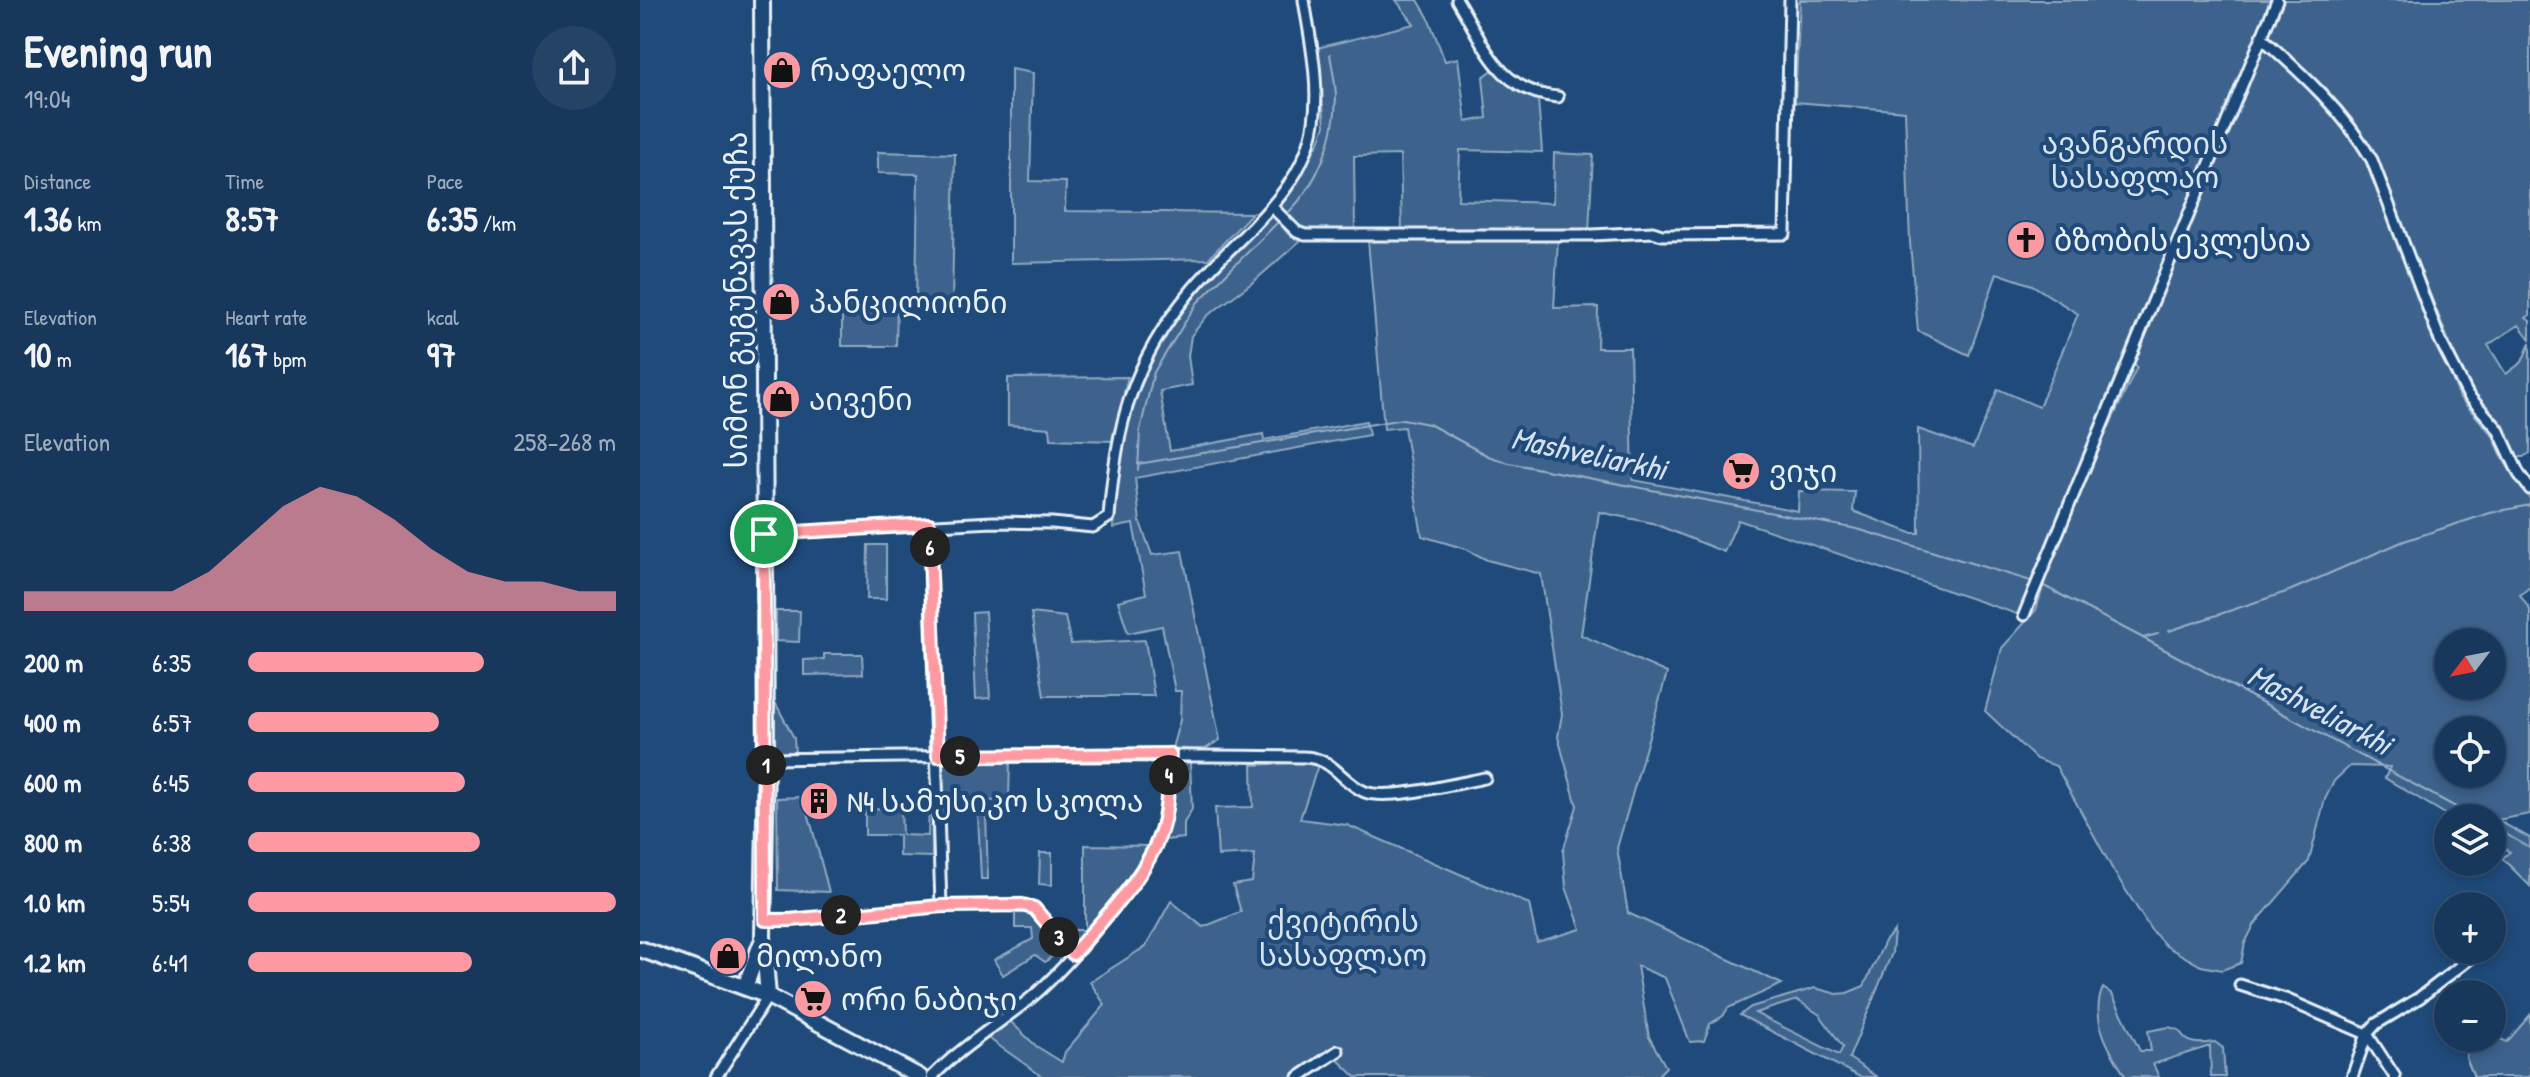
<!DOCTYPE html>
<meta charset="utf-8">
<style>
:root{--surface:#17385c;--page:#244365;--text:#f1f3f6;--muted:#9eacbb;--line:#365272;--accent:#ff9aa2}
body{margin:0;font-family:"Patrick Hand","Noto Sans Georgian",sans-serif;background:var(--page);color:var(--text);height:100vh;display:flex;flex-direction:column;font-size:30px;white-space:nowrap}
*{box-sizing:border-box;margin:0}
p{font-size:26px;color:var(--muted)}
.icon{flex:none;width:44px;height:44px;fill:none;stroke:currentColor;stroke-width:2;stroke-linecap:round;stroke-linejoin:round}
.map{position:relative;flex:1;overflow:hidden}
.panel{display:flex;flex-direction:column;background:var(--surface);width:640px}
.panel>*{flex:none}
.needle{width:52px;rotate:238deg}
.fabs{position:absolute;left:1794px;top:628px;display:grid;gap:16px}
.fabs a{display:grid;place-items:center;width:72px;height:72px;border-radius:50%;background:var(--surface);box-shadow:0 4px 12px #0003,0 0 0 2px var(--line);font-size:40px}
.pin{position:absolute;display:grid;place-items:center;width:68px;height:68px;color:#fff;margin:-34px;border:4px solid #fff;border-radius:50%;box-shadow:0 2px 8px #0007}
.km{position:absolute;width:40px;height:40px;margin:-20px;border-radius:50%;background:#222;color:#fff;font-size:22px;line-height:40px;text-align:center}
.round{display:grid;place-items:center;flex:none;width:84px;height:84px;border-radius:42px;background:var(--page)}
.head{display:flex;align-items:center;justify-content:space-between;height:136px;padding:0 24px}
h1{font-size:44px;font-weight:700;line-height:60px}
.metrics{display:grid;grid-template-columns:repeat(3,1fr);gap:12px;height:136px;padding:8px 24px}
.metrics div{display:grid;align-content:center}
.metrics b{font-size:34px;font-weight:700}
.metrics small{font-size:22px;font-weight:400}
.metrics p{font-size:22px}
.chart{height:224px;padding:16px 24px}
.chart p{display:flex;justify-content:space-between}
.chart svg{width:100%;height:144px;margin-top:8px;fill:var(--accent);opacity:.7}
ul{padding:0 24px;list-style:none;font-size:26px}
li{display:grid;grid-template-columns:128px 96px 1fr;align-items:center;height:60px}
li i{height:20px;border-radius:10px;background:var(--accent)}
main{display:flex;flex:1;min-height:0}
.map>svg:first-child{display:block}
</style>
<main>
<section class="panel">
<div class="head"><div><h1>Evening run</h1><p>19:04</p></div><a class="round"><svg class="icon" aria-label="share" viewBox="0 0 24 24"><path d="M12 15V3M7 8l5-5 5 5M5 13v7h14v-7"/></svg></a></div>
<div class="metrics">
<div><p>Distance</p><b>1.36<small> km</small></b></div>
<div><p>Time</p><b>8:57</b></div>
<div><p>Pace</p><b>6:35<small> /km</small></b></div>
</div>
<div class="metrics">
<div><p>Elevation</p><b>10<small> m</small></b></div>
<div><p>Heart rate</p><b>167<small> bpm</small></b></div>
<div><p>kcal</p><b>97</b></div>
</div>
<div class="chart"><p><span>Elevation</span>258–268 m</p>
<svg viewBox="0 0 160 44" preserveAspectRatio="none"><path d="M0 44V38L10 38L20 38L30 38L40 38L50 32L60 22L70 12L80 6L90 9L100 16L110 25L120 32L130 35L140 35L150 38L160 38V44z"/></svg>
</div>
<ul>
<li><b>200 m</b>6:35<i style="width:64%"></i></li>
<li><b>400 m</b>6:57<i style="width:52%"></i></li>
<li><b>600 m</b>6:45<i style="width:59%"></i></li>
<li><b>800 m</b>6:38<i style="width:63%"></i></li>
<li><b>1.0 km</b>5:54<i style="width:100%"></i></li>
<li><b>1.2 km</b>6:41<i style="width:61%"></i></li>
</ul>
</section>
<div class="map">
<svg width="1890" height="1077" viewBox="0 0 1890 1077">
<rect width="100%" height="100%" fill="#1f4a7a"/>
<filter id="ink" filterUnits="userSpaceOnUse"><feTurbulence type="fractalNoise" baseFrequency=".0125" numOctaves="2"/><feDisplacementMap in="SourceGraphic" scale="16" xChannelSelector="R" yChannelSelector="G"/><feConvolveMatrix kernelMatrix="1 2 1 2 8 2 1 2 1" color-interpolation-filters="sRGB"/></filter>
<g filter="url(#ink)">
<g fill="#3c628c" stroke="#92aac2" stroke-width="2" fill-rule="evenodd">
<path d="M756,0H778L788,17L805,61L818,58L826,122L847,118L843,77L854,69L875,91L898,99L902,152L820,150L818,200L913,203L914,153L953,155L949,231H762L760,155L714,156L715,232C688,230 660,235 642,212V203L679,142L685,125L677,48L774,24Z"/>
<path d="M1160,0H1890V315L1886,318L1890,321V339L1879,325L1848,345L1866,374L1882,362L1890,343V453L1883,457H1878L1867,432L1835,396L1821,371L1767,237L1757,240L1820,398L1853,436L1864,461L1890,499V587L1880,595L1890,610V814L1857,820L1890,838V886L1862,858L1870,852L1852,842V818H1812L1745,778L1750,767L1710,766L1694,781L1685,799L1669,861L1614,925L1605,943L1601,963L1582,970L1561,966L1526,946L1511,930L1473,870L1416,766L1396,759L1345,711L1362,648L1396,610L1410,564L1452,463L1497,367L1488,356L1380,615L1098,520L1084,552L1012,523L959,512L941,635L1027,673L977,848L988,913L1142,984L1088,1008L1083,1016L1070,1024L1064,1041L1050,1042L1025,978L997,966L1009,1037L1026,1067L1016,1077H716L696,1058L704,1051L655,1077H403L344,1035L369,1020L396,1046L422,1062L425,1052L465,1005L450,982L506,946L531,901L563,927L601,912L593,885L612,882L615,854L578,856L575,808L613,807L612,765L667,762L678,765L660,819L707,825L889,904L897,942L941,929L926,887L923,851L937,806L918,737L922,714L901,574L847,560L826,549L782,536L764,427L744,429L728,240L918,239L914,308L958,307L957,348H990L993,480L1158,511L1159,491L1215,492L1213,511L1271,533H1279L1278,429L1333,448L1358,389L1399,407L1438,314L1392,285L1357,273L1329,355L1278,331L1270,243L1265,111L1155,102ZM1808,642H1852V686H1808ZM1808,730H1852V774H1808Z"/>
<path d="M371,69L393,73L390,181L426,182L425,211L612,213L568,259L371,263Z"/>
<path d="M238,152L315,154L312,304L276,303L278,174L238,173Z"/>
<path d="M631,212L648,234L660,241L612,283L567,316L551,336L548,356L552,385L520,391L530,451L623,434L624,440L726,421L729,435L495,478L500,522L512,555L542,551L580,740L563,750L532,748L540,720L541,691H535L522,626L488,633L478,601L506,594L493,524L473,528L478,464L489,409L507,360L553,293Z"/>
<path d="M202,306H257L256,346H202Z"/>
<path d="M488,377L472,441L411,439L410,428L368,425V378Z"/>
<path d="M228,545H246V599H227Z"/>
<path d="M136,611H160L159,642L136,641Z"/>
<path d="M345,612L350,698L336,699L332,613Z"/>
<path d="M391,613L425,617L431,644L505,640L514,696H404Z"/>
<path d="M184,654H222L223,674L164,675V660L184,659Z"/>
<path d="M135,702L154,738L155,753H134Z"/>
<path d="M370,759L369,801L302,800V764L305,761Z"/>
<path d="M539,762H550L552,809L544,823V838L524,840L530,814L533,766Z"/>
<path d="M164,797L189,892L138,890L137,798Z"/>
<path d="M289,800H293L292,857L259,856V835H225V808L261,809L262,835L288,836Z"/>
<path d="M346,814L348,879H341L338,815Z"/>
<path d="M445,845L510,846L497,867L435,945L426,941L420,930H445Z"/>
<path d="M400,853H412V885L399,884Z"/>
<path d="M375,913H390L421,949L405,962L395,955L363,975L354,960L393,939L392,928H375Z"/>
<path d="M1254,931L1252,953L1209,1058L1237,1077H1220L1100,1015L1111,1007L1175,988L1197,994L1207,993L1224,986L1245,941ZM1157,1000L1180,1015L1203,1047L1199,1055L1115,1013Z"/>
<path d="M1463,988L1472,994L1500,1051H1511L1508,1031L1529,1027L1539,1030C1548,1046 1558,1044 1575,1042L1583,1048L1585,1077H1571L1570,1046L1513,1064L1519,1077H1486C1470,1052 1449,1018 1463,988Z"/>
<path d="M1890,1015V1077H1834L1826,1058L1828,1038H1852V1035L1867,1042Z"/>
</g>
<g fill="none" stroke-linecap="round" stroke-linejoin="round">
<g stroke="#9ab0c7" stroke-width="2">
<path d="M648,213C678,183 695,140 696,98C696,84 692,68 690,54"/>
<path d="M498,464L763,419L789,424L848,456L869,463L1217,529L1391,581"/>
<path d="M498,470L500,430L514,372L557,303L637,223"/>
<path d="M1404,586L1503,638L1518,634"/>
<path d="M1529,631L1649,591L1764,541L1850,513L1890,505"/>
<path d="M1503,638L1836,818"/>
<path d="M1852,826L1890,848"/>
</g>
<defs>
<g id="minor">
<path d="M817,0C845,45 858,92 918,97"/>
<path d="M1622,38C1663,74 1704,112 1732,160L1800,340L1828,395L1858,429L1879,474L1890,489"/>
<path d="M632,207L657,232L665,235H952L1013,232L1022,235L1145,234L1150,0"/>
<path d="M289,524L301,906"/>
<path d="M124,534L353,522L412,523L453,527L469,517C476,426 491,364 550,292C594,237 663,197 674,122C680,82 670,39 664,0"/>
<path d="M1384,615L1637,0"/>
<path d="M126,759C305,756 485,754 664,757C694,758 701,782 725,792C748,801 818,783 845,778"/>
<path d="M125,920H150L301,906L382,905L394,908L433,954"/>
<path d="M1600,985L1645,999L1727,1034L1755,1077"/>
<path d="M76,1077L128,996"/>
<path d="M292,1077C322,1046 359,1024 392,997C426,968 508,874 520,833C528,808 528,781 530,754"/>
<path d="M659,1077L698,1051"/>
<path d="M1712,1077L1727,1034L1736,1024L1779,998L1841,950"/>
</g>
<g id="secondary">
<path d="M122,0L126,759L123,936L128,996"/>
<path d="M105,987L121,944"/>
</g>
<path id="primary" d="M0,949L128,996L280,1077"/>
</defs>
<use href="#minor" stroke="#e8f1f8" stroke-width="15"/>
<use href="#secondary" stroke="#e8f1f8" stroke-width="20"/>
<use href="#primary" stroke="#e8f1f8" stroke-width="20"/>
<use href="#minor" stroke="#1f4a7a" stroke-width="9"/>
<use href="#secondary" stroke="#1f4a7a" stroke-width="14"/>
<use href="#primary" stroke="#1f4a7a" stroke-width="14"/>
</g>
</g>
<g fill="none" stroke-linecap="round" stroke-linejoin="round" filter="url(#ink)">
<defs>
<path id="route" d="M289,524L298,756L530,754C528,781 529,808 520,834C505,879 463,918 433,954L394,908L382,905L301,906L150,920H125L124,534Z"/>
</defs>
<use href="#route" stroke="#fff" stroke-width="16"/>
<use href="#route" stroke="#ff9aa2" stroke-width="10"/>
</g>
<defs>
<symbol id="shop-disc" viewBox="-11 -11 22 22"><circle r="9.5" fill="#ff9aa2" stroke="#1f4a7a"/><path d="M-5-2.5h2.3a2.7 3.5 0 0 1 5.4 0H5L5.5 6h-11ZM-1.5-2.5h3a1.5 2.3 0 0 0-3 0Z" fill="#111"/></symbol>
<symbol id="church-disc" viewBox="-11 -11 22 22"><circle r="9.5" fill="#ff9aa2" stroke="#1f4a7a"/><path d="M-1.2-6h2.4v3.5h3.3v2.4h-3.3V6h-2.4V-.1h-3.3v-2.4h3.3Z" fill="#111"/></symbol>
<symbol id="supermarket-disc" viewBox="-11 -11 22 22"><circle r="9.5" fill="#ff9aa2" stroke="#1f4a7a"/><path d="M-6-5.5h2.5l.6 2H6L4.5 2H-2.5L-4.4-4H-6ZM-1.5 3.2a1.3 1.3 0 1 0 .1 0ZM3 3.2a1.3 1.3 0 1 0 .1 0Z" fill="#111"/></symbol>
<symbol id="building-disc" viewBox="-11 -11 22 22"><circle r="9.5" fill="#ff9aa2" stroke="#1f4a7a"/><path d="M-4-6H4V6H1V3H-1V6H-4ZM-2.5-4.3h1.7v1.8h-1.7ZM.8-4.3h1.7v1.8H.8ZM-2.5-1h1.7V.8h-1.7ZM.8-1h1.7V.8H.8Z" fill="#111"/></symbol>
</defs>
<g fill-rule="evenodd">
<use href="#shop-disc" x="120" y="48" width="44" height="44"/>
<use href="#church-disc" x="1364" y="218" width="44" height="44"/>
<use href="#shop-disc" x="119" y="280" width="44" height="44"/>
<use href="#shop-disc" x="119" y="377" width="44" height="44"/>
<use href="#supermarket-disc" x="1079" y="449" width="44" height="44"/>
<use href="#building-disc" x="157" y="779" width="44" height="44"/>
<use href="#shop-disc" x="66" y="934" width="44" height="44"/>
<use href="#supermarket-disc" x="151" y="977" width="44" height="44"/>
</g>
<g text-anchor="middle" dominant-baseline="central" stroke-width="8" stroke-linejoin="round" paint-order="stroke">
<g font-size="30" fill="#e8f1f8" stroke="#1f4a7a" text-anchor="start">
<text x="170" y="70">რაფაელო</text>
<text x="1414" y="240">ბზობის ეკლესია</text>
<text x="169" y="302">პანცილიონი</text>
<text x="169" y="399">აივენი</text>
<text x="1129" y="471">ვიჯი</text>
<text x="207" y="801">N4 სამუსიკო სკოლა</text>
<text x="116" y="956">მილანო</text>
<text x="201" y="999">ორი ნაბიჯი</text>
</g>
<g font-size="30" fill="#d7e3ed" stroke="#1f4a7a">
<text x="1495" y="143">ავანგარდის<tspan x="1495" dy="34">სასაფლაო</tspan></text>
<text x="703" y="921">ქვიტირის<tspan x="703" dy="34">სასაფლაო</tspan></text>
</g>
<g font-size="30" fill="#e8f1f8" stroke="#1f4a7a">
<text transform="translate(96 300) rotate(-90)">სიმონ გუგუნავას ქუჩა</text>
</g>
<g font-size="32" font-style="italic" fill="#d4e1ec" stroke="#1f4a7a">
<text transform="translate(949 453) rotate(12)">Mashveliarkhi</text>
<text transform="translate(1680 709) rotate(28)">Mashveliarkhi</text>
</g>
</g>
</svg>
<div class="fabs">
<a><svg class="needle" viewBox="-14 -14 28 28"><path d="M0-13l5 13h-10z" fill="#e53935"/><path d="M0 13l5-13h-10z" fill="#9eacbb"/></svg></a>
<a><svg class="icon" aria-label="locate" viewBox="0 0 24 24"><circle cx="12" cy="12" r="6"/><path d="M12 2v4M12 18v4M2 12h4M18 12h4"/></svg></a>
<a><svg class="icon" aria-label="layers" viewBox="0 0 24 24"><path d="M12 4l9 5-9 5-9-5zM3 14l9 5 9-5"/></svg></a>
<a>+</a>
<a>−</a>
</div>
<div class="pin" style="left:124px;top:534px;background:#1e9e55"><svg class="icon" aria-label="arrive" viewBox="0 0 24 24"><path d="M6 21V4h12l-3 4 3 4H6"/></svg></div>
<b class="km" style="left:126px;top:765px">1</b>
<b class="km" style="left:201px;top:915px">2</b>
<b class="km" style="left:419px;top:937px">3</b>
<b class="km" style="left:529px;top:775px">4</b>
<b class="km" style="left:320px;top:756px">5</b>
<b class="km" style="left:290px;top:547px">6</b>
</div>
</main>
